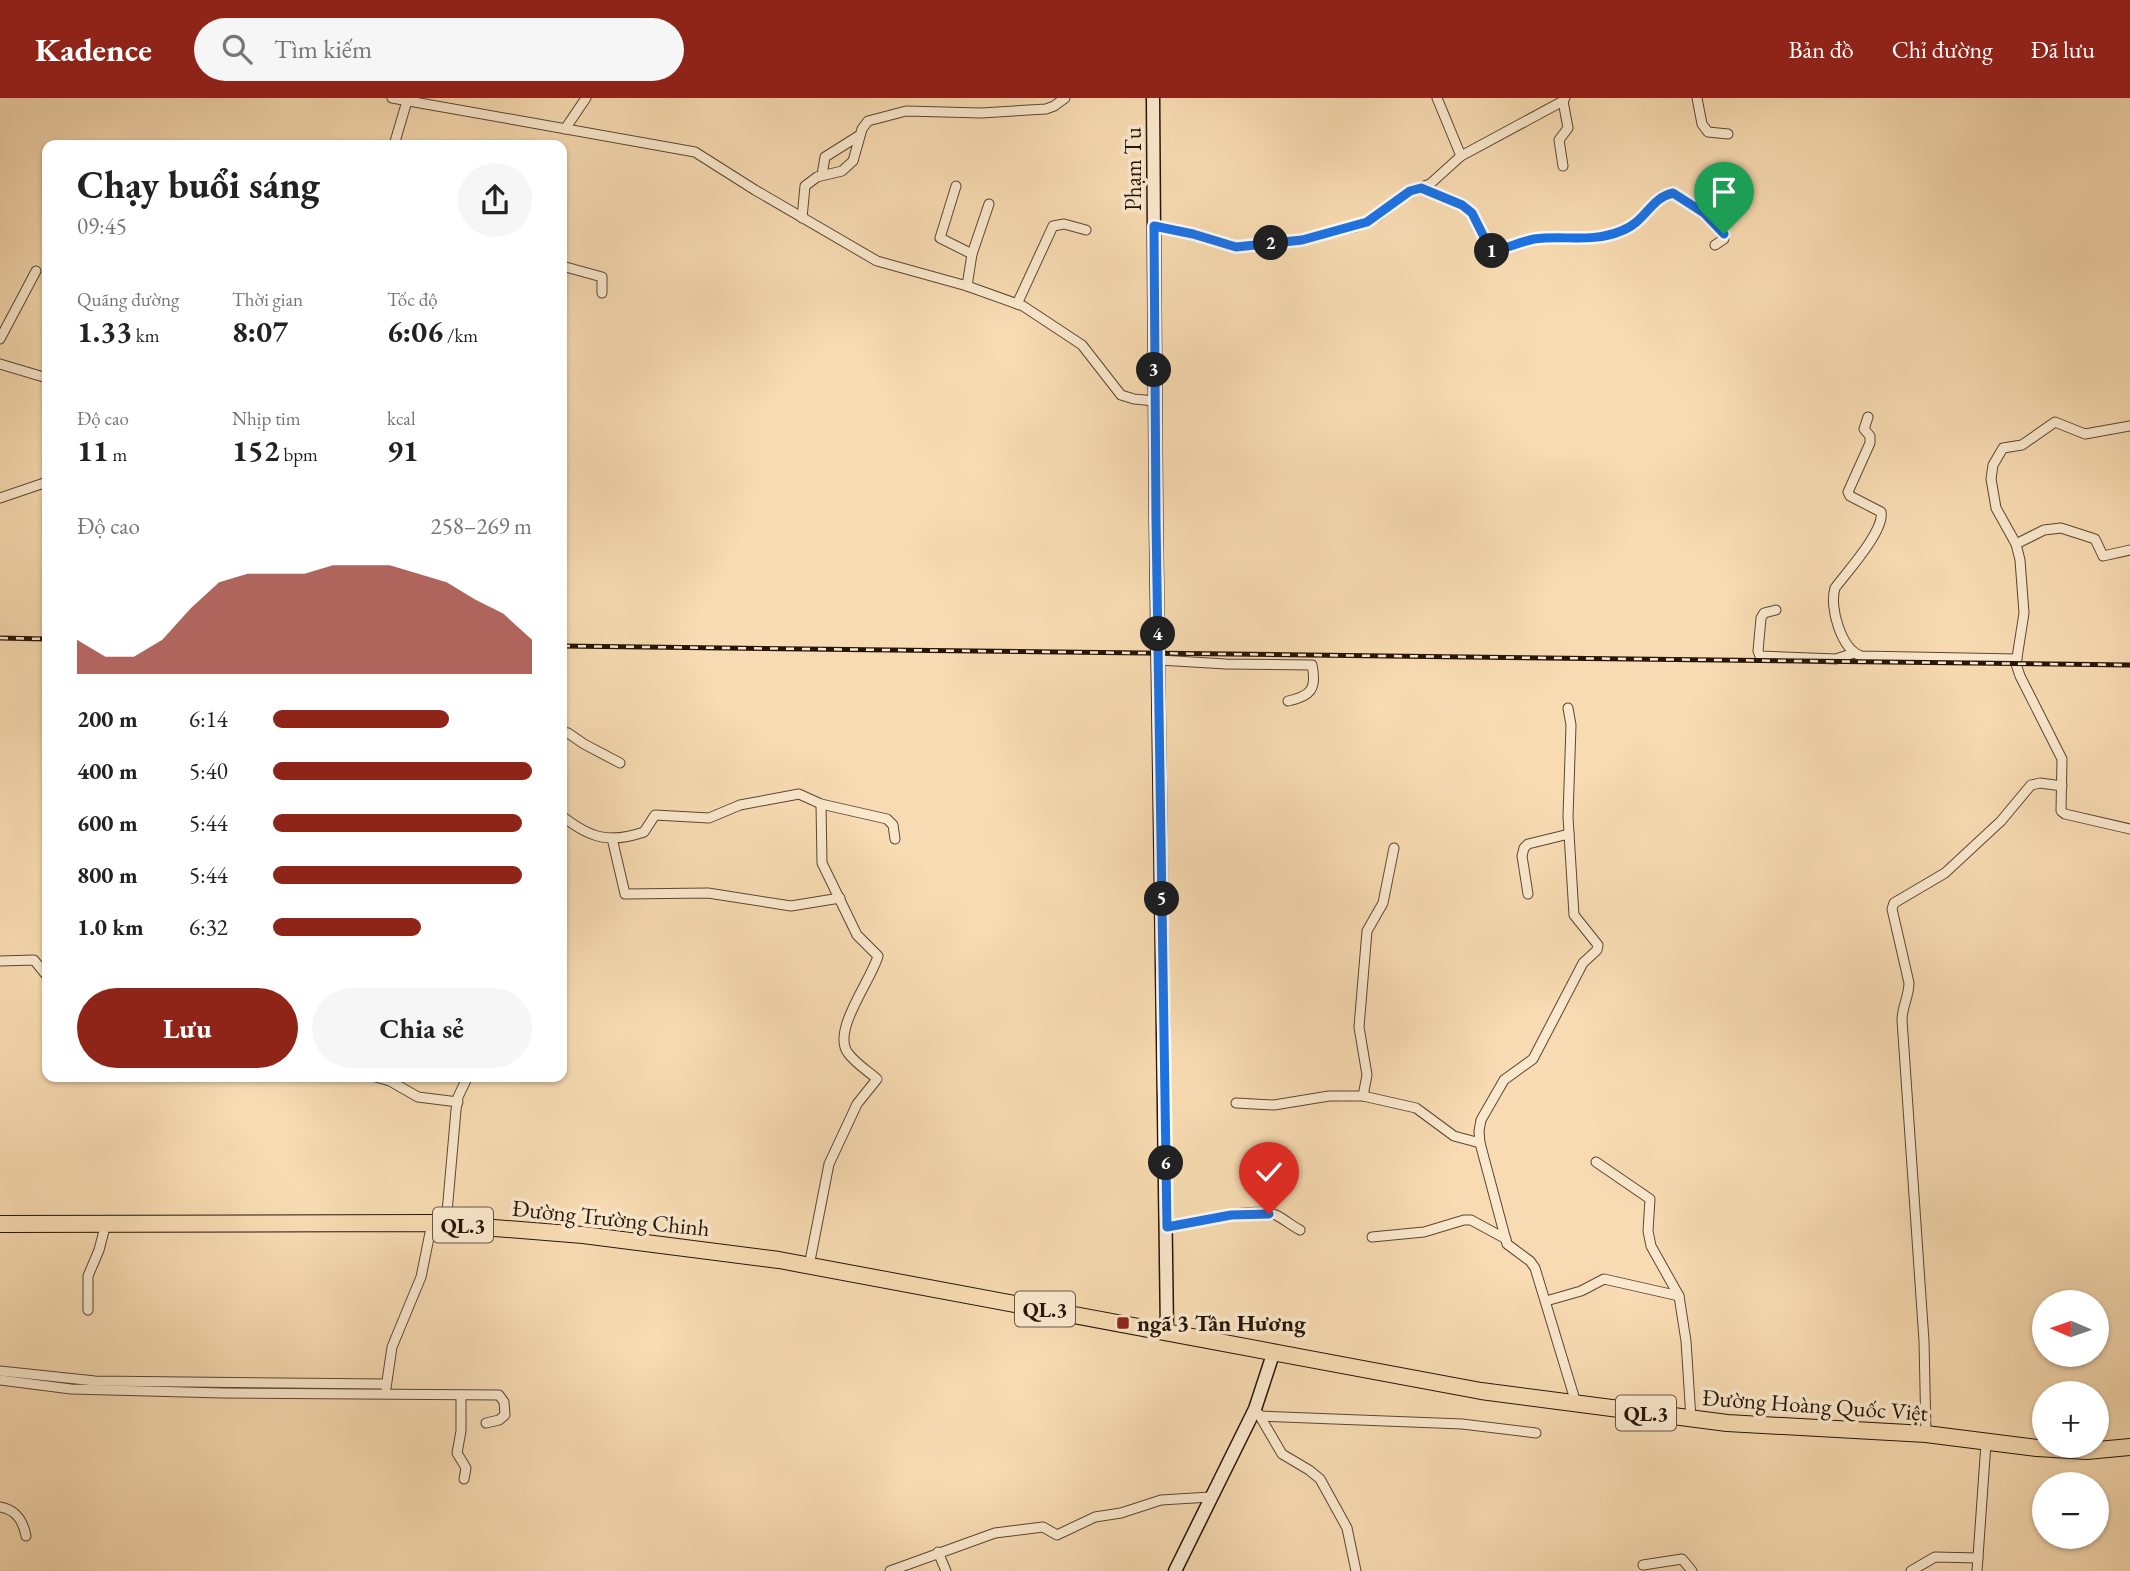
<!DOCTYPE html>
<html lang="vi">
<meta charset="utf-8">
<style>
:root{--surface:#fff;--page:#f6f6f6;--text:#222;--muted:#767676;--accent:#8f2418}
body{margin:0;font-family:"EB Garamond",serif;background:var(--page);color:var(--text);height:100vh;display:flex;flex-direction:column;font-size:26px;white-space:nowrap}
*{box-sizing:border-box;margin:0}
p{font-size:23px;color:var(--muted)}
.icon{flex:none;width:38px;height:38px;fill:none;stroke:currentColor;stroke-width:2;stroke-linecap:round;stroke-linejoin:round}
.map{position:relative;flex:1;overflow:hidden}
.side{position:absolute;left:42px;top:42px;width:525px;height:942px;display:flex;flex-direction:column;background:var(--surface);border-radius:14px;box-shadow:0 2px 5px #0004}
.side>*{flex:none}
.needle{width:46px;rotate:272deg}
.tools{position:absolute;left:2032px;top:1192px;display:grid;gap:14px}
.tools a{display:grid;place-items:center;width:77px;height:77px;border-radius:50%;background:var(--surface);box-shadow:0 2px 5px #0004;font-size:35px}
.pin{position:absolute;display:grid;place-items:center;width:60px;height:60px;color:#fff;margin:-72px -30px;border-radius:50% 50% 50% 0;rotate:-45deg;box-shadow:0 0 7px #0007}
.pin .icon{rotate:45deg}
.km{position:absolute;width:35px;height:35px;margin:-18px;border-radius:50%;background:#222;color:#fff;font-size:19px;line-height:35px;text-align:center}
.round{display:grid;place-items:center;flex:none;width:74px;height:74px;border-radius:37px;background:var(--page)}
.headline{display:flex;align-items:center;justify-content:space-between;height:119px;padding:0 35px}
h1{font-size:38px;font-weight:700;line-height:52px}
.stats{display:grid;grid-template-columns:repeat(3,1fr);gap:10px;height:119px;padding:7px 35px}
.stats div{display:grid;align-content:center}
.stats b{font-size:30px;font-weight:700}
.stats small{font-size:19px;font-weight:400}
.stats p{font-size:19px}
.chart{height:196px;padding:14px 35px}
.chart p{display:flex;justify-content:space-between}
.chart svg{width:100%;height:126px;margin-top:7px;fill:var(--accent);opacity:.7}
.cta{display:flex;gap:14px;margin-top:auto;padding:14px 35px}
.cta a{flex:1;height:80px;border-radius:42px;background:var(--accent);color:#fff;font-size:28px;font-weight:700;line-height:80px;text-align:center}
.cta a+a{background:var(--page);color:var(--text)}
ul{padding:0 35px;list-style:none;font-size:23px}
li{display:grid;grid-template-columns:112px 84px 1fr;align-items:center;height:52px}
li i{height:18px;border-radius:9px;background:var(--accent)}
header{display:flex;align-items:center;gap:42px;box-sizing:border-box;height:98px;padding:0 35px;background:var(--accent);color:#fff}
header strong{font-size:33px}
nav{display:flex;gap:38px;margin-inline-start:auto;font-size:24px}
.search{width:490px;height:63px;background:var(--page);display:flex;align-items:center;gap:18px;box-sizing:border-box;padding:0 24px;border-radius:38px;color:var(--muted);font-size:26px}
.map>svg:first-child{display:block}
</style>
<header>
<strong>Kadence</strong>
<div class="search"><svg class="icon" aria-label="search" viewBox="0 0 24 24"><circle cx="10" cy="10" r="6"/><path d="M15 15l6 6"/></svg>Tìm kiếm</div>
<nav><a>Bản đồ</a><a>Chỉ đường</a><a>Đã lưu</a></nav>
</header>
<div class="map">
<svg width="2130" height="1473" viewBox="0 0 2130 1473">
<rect width="100%" height="100%" fill="#f8dbb2"/>
<filter id="stains"><feTurbulence type="fractalNoise" baseFrequency=".00286" numOctaves="4"/><feColorMatrix values="0 0 0 0 .2 0 0 0 0 .09 0 0 0 0 .02 0 0 0 .5 -.17"/></filter>
<radialGradient id="worn" r=".72"><stop offset=".6" stop-color="#630" stop-opacity="0"/><stop offset="1" stop-color="#630" stop-opacity=".3"/></radialGradient>
<g fill="none" stroke-linecap="round" stroke-linejoin="round">
<defs>
<g id="street">
<path d="M392,0L695,54L755,92L877,163L967,188L1023,208L1082,247L1121,297L1134,301L1155,303"/>
<path d="M1437,0L1461,58"/>
<path d="M1697,0L1702,26L1708,34L1728,36"/>
<path d="M565,31L586,0"/>
<path d="M394,47L407,3L406,0"/>
<path d="M1563,68L1559,42L1568,30L1563,3"/>
<path d="M822,77L825,59L860,37"/>
<path d="M956,88L940,140L972,156"/>
<path d="M1421,90L1462,108L1472,115L1491,153C1506,151 1519,144 1534,141C1563,137 1593,145 1621,133C1645,124 1650,100 1673,95L1704,115L1724,136V141L1715,147"/>
<path d="M802,120L805,88L817,79L842,73L853,63L862,31L868,23L906,13L981,15L1046,11L1054,8L1065,0"/>
<path d="M1154,128L1193,136L1235,149L1302,142L1355,129L1377,119L1411,93L1430,86L1461,58L1563,3L1565,0"/>
<path d="M562,168L602,179V195"/>
<path d="M967,188L972,156L989,106"/>
<path d="M1017,206L1053,128L1064,126L1086,132"/>
<path d="M0,241L36,173"/>
<path d="M0,266L47,280"/>
<path d="M1868,319L1864,331L1870,338V345L1848,394L1850,398L1881,414C1885,432 1847,474 1835,490C1829,509 1841,551 1861,558L2017,561"/>
<path d="M2130,328L2085,336L2055,324L2022,347L2003,350L1993,367L1991,381L1996,410L2016,446L2020,462L2024,515L2016,566L2020,578L2062,661L2061,713L2065,716L2130,731"/>
<path d="M0,400L47,384"/>
<path d="M2016,446L2044,432L2061,430L2095,441L2103,458L2130,452"/>
<path d="M1776,512L1764,515L1761,520L1758,553L1760,558L1836,561L1854,555"/>
<path d="M1159,562L1226,566L1312,567C1317,591 1311,598 1288,603"/>
<path d="M1568,610L1571,627L1568,719L1574,817L1598,847L1597,852L1583,865L1533,961L1504,982L1481,1022L1479,1033L1480,1045L1507,1146L1530,1163L1535,1170L1576,1305"/>
<path d="M562,634L568,635L584,646L620,665"/>
<path d="M562,718C590,740 609,746 644,734L655,717L709,720L740,707L799,696L821,706L887,721L893,727L895,741"/>
<path d="M612,740L625,796L708,795L791,808L840,800"/>
<path d="M1528,796L1522,758L1524,750L1528,746L1569,736"/>
<path d="M0,863L34,862L47,878"/>
<path d="M372,978L390,983L418,999L458,1004"/>
<path d="M1363,998L1367,977L1359,929L1367,833L1383,805L1394,750"/>
<path d="M1236,1005L1274,1007L1329,998H1363L1416,1010L1454,1038L1480,1045"/>
<path d="M1596,1064L1650,1101L1648,1133L1651,1148L1679,1198L1686,1243L1691,1321"/>
<path d="M446,1126L456,1012L458,999L468,978"/>
<path d="M1167,1129C1195,1124 1251,1108 1276,1117C1284,1121 1292,1128 1300,1132"/>
<path d="M1372,1139L1424,1134L1464,1122H1471L1506,1141"/>
<path d="M809,1168L829,1066L857,1006L877,981C868,973 855,965 848,955C831,933 872,881 878,858L857,837L822,765L821,706"/>
<path d="M1546,1203L1581,1193L1604,1181L1679,1198"/>
<path d="M88,1212V1178L99,1152L106,1125"/>
<path d="M0,1273L95,1283L386,1286"/>
<path d="M0,1282L71,1291L223,1295L499,1297L504,1304L505,1317L499,1322L486,1325"/>
<path d="M386,1290L392,1249L421,1179L432,1125"/>
<path d="M461,1297V1333L457,1355L466,1370L464,1381"/>
<path d="M1258,1315L1282,1356L1309,1372L1320,1381L1347,1430L1356,1473"/>
<path d="M1260,1318L1462,1326L1536,1335"/>
<path d="M1926,1336L1924,1243L1902,922C1902,909 1909,898 1909,885L1892,811L1894,805L1945,775L2001,723L2031,687L2040,685L2062,688"/>
<path d="M0,1409C16,1412 23,1422 26,1438"/>
<path d="M938,1454L946,1473"/>
<path d="M1643,1467L1682,1461L1692,1473"/>
<path d="M890,1473L995,1435L1043,1429L1057,1437L1095,1419L1121,1415L1161,1402L1210,1399"/>
<path d="M1911,1473L1935,1459L1978,1460"/>
<path d="M1977,1473L1986,1345"/>
</g>
<g id="secondary">
<path d="M1153,0L1156,421L1167,1234"/>
<path d="M1175,1473L1255,1311L1274,1253"/>
</g>
<path id="highway" d="M0,1126L432,1125L583,1137L779,1162L1481,1293L1727,1325L1926,1336L2037,1350L2087,1353L2130,1349"/>
</defs>
<use href="#street" stroke="#5a4633" stroke-width="11"/>
<use href="#secondary" stroke="#251509" stroke-width="15"/>
<use href="#highway" stroke="#251509" stroke-width="18"/>
<use href="#street" stroke="#fae8cd" stroke-width="9"/>
<use href="#secondary" stroke="#fae8cd" stroke-width="12"/>
<use href="#highway" stroke="#f8dbb2" stroke-width="16"/>
<defs>
<g id="rail">
<path d="M0,540L47,541"/>
<path d="M562,548L2130,567"/>
</g>
</defs>
<use href="#rail" stroke="#251509" stroke-width="5"/>
<use href="#rail" stroke="#fae8cd" stroke-width="2.5" stroke-dasharray="8" stroke-linecap="butt"/>
</g>
<g fill="none" stroke-linecap="round" stroke-linejoin="round">
<defs>
<path id="route" d="M1269,1116L1231,1117L1167,1129L1156,421L1154,128L1193,136L1236,149L1302,142L1367,124L1410,93L1421,90L1462,107L1472,115L1491,153C1506,151 1519,144 1534,141C1563,137 1593,145 1621,133C1646,124 1650,100 1673,95L1704,115L1724,136"/>
</defs>
<use href="#route" stroke="#fff" stroke-width="14"/>
<use href="#route" stroke="#1a73e8" stroke-width="9"/>
</g>
<rect fill="#8f2418" stroke="#fae8cd" stroke-width="2.5" x="1116" y="1218" width="14" height="14" rx="3.5"/>
<g text-anchor="middle" dominant-baseline="central" stroke-width="7" stroke-linejoin="round" paint-order="stroke">
<g fill="#fae8cd" stroke="#655444" stroke-width="2">
<rect x="433" y="1109.5" width="60" height="35" rx="5"/>
<rect x="1015" y="1193.5" width="60" height="35" rx="5"/>
<rect x="1616" y="1297.5" width="60" height="35" rx="5"/>
</g>
<g font-size="21" font-weight="bold" fill="#251509">
<text x="463" y="1127">QL.3</text>
<text x="1045" y="1211">QL.3</text>
<text x="1646" y="1315">QL.3</text>
</g>
<g font-size="23" fill="#251509" stroke="#fae8cd">
<text transform="translate(1133 71) rotate(-90)">Phạm Tu</text>
<text transform="translate(611 1120) rotate(6)">Đường Trường Chinh</text>
<text transform="translate(1815 1307) rotate(4)">Đường Hoàng Quốc Việt</text>
</g>
<g font-size="23" font-weight="bold" fill="#251509" stroke="#fae8cd" text-anchor="start">
<text x="1137" y="1225">ngã 3 Tân Hương</text>
</g>
</g>
<rect width="100%" height="100%" filter="url(#stains)"/>
<rect width="100%" height="100%" fill="url(#worn)"/>
</svg>
<div class="tools">
<a><svg class="needle" viewBox="-14 -14 28 28"><path d="M0-13l5 13h-10z" fill="#e53935"/><path d="M0 13l5-13h-10z" fill="#767676"/></svg></a>
<a>+</a>
<a>−</a>
</div>
<div class="pin" style="left:1724px;top:136px;background:#1e9e55"><svg class="icon" aria-label="arrive" viewBox="0 0 24 24"><path d="M6 21V4h12l-3 4 3 4H6"/></svg></div>
<div class="pin" style="left:1269px;top:1116px;background:#d93025"><svg class="icon" aria-label="check" viewBox="0 0 24 24"><path d="M5 12l5 5 9-10"/></svg></div>
<b class="km" style="left:1492px;top:153px">1</b>
<b class="km" style="left:1271px;top:145px">2</b>
<b class="km" style="left:1154px;top:272px">3</b>
<b class="km" style="left:1158px;top:536px">4</b>
<b class="km" style="left:1162px;top:801px">5</b>
<b class="km" style="left:1166px;top:1065px">6</b>
<section class="side">
<div class="headline"><div><h1>Chạy buổi sáng</h1><p>09:45</p></div><a class="round"><svg class="icon" aria-label="share" viewBox="0 0 24 24"><path d="M12 15V3M7 8l5-5 5 5M5 13v7h14v-7"/></svg></a></div>
<div class="stats">
<div><p>Quãng đường</p><b>1.33<small> km</small></b></div>
<div><p>Thời gian</p><b>8:07</b></div>
<div><p>Tốc độ</p><b>6:06<small> /km</small></b></div>
</div>
<div class="stats">
<div><p>Độ cao</p><b>11<small> m</small></b></div>
<div><p>Nhịp tim</p><b>152<small> bpm</small></b></div>
<div><p>kcal</p><b>91</b></div>
</div>
<div class="chart"><p><span>Độ cao</span>258–269 m</p>
<svg viewBox="0 0 160 44" preserveAspectRatio="none"><path d="M0 44V32L10 38L20 38L30 32L40 21L50 12L60 9L70 9L80 9L90 6L100 6L110 6L120 9L130 12L140 18L150 23L160 32V44z"/></svg>
</div>
<ul>
<li><b>200 m</b>6:14<i style="width:68%"></i></li>
<li><b>400 m</b>5:40<i style="width:100%"></i></li>
<li><b>600 m</b>5:44<i style="width:96%"></i></li>
<li><b>800 m</b>5:44<i style="width:96%"></i></li>
<li><b>1.0 km</b>6:32<i style="width:57%"></i></li>
</ul>
<div class="cta"><a>Lưu</a><a>Chia sẻ</a></div>
</section>
</div>
